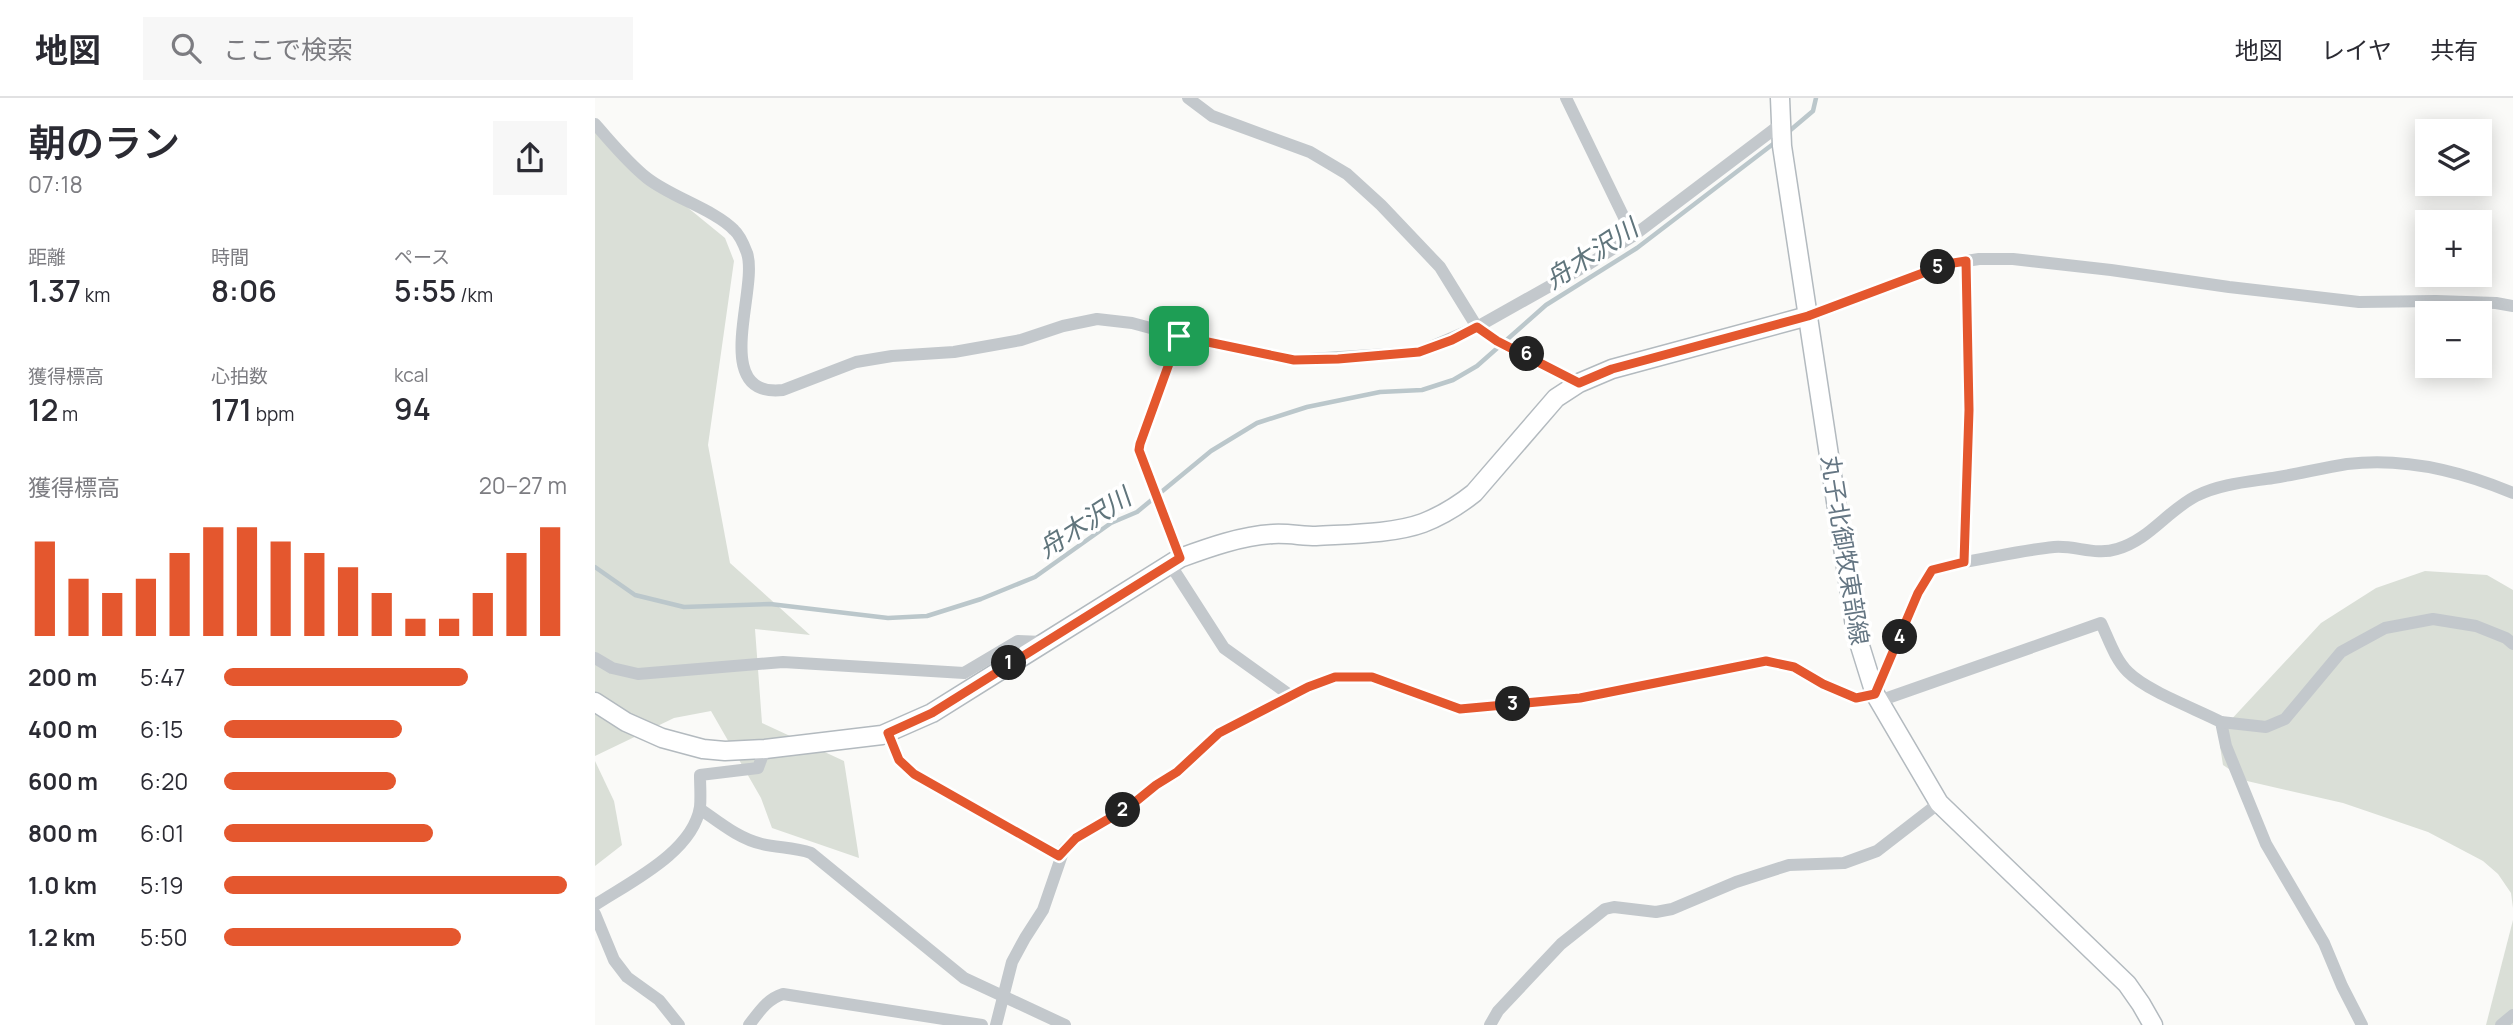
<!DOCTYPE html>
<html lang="ja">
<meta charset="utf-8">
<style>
:root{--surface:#fff;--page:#f7f7f7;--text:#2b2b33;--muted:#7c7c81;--line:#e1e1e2;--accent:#e4572e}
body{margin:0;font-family:Manrope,"Noto Sans JP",sans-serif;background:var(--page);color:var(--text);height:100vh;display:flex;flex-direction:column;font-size:26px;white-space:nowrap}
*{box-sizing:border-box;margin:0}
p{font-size:23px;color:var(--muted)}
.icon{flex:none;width:38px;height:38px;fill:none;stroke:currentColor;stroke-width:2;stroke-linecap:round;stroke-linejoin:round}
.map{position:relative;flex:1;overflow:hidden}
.side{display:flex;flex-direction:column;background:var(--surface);width:595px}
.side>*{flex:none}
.controls{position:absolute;left:1820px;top:21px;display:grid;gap:14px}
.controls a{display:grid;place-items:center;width:77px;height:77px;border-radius:0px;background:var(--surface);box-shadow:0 4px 18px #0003;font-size:35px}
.pin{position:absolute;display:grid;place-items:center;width:60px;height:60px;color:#fff;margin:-30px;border-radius:14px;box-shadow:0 4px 10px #0006}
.km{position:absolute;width:35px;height:35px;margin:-18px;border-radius:50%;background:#222;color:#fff;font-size:19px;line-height:35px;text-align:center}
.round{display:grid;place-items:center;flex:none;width:74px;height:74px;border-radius:0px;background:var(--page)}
.overview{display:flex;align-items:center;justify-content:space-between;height:119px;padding:0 28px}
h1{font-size:38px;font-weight:600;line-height:52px}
.stats{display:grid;grid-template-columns:repeat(3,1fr);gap:10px;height:119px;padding:7px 28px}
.stats div{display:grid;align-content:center}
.stats b{font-size:30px;font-weight:600}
.stats small{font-size:19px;font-weight:400}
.stats p{font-size:19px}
.chart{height:196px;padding:14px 28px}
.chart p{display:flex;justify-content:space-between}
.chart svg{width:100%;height:126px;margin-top:7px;stroke:var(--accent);stroke-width:6}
ul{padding:0 28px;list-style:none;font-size:23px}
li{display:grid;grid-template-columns:112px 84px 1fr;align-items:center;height:52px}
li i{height:18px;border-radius:9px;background:var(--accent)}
header{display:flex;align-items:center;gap:42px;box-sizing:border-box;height:98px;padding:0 35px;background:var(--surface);border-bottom:2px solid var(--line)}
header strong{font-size:33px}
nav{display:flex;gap:38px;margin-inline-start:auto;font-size:24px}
.search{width:490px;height:63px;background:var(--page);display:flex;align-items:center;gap:18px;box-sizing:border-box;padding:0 24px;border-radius:0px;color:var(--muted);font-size:26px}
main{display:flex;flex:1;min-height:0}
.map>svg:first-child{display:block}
</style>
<header>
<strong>地図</strong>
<div class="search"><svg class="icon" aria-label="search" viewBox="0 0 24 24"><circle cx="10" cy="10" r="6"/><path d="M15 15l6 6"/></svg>ここで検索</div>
<nav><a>地図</a><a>レイヤ</a><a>共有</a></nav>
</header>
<main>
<section class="side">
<div class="overview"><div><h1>朝のラン</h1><p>07:18</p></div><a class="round"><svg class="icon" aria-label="share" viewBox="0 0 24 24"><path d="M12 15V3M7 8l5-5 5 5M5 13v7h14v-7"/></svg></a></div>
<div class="stats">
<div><p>距離</p><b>1.37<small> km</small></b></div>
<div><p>時間</p><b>8:06</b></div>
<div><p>ペース</p><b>5:55<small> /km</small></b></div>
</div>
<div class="stats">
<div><p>獲得標高</p><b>12<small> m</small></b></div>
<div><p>心拍数</p><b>171<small> bpm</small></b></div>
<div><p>kcal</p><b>94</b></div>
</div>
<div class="chart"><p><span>獲得標高</span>20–27 m</p>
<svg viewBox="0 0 160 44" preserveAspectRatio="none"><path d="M5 44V11M15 44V24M25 44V29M35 44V24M45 44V15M55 44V6M65 44V6M75 44V11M85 44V15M95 44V20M105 44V29M115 44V38M125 44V38M135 44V29M145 44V15M155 44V6"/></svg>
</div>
<ul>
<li><b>200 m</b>5:47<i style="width:71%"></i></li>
<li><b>400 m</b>6:15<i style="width:52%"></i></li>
<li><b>600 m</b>6:20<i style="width:50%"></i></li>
<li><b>800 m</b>6:01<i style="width:61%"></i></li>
<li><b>1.0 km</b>5:19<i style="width:100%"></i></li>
<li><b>1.2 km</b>5:50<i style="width:69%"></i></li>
</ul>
</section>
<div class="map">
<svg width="1918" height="927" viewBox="0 0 1918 927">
<rect width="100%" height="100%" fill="#fafaf8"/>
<g fill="#dadfd7">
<path d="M0,34L130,140L139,163L113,347L135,465L215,537L160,531L167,625L249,663L264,760L177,730L166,700L116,613L79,620L0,658Z"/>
<path d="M1830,473L1892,477L1918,492V810L1916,795L1903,776L1888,763L1833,734L1748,705L1652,683L1628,667L1625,648L1633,625L1726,525L1781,490Z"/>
<path d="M0,663L19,703L27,747L0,768Z"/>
<path d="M1918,822V927H1891Z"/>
</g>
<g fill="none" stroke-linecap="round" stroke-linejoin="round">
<g stroke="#bbc7cb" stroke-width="4.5">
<path d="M1192,35L1218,13L1221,0"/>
<path d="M0,469L40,497L89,509L175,506L293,520L332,518L386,501L440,479L516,425L542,414L616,353L662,325L712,309L785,294L827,292L858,282L882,268L951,207L1042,150L1182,43"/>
</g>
<defs>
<g id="secondary">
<path d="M1185,0L1187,48L1261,535L1280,596L1344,705L1532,886L1546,906L1558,927"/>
<path d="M0,604L31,624L67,640L108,651L130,653L170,651L287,637L337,615L585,460C615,449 646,438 678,436C693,435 707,438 721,438C753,436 798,436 828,425C846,418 864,407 879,395L961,300L984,285L1017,271L1213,218"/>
</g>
</defs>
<use href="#secondary" stroke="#b3babf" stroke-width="21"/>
<g stroke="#c3c8cc" stroke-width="12">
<path d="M593,0L617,18L715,54L752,76L786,107L845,169L882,229L902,243L984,285"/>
<path d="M971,0L1038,138"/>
<path d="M0,26C17,45 32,64 52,80C76,99 120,112 139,132C145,137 149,147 152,155C164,191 114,300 188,292L261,264L297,258L359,254L426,242L468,228L502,221L537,225L585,238L699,262L824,254L882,229L994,166L1038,138L1186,26"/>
<path d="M1213,218L1352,166L1384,161H1418L1516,172L1634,189L1764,204L1841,203L1901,205L1918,208"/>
<path d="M585,238L545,346L544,352L585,460"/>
<path d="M1369,464C1399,459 1429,452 1459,449C1480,447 1501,458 1522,451C1554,442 1572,413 1601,398C1625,386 1652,384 1678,380C1703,376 1727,370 1752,366C1809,359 1866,373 1918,395"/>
<path d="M575,466L629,550L696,598"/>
<path d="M0,560L17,570L43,576L188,564L369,575L423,543L447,544"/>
<path d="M1284,603L1506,525C1514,542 1520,561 1533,574C1552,593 1601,611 1626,624L1631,648L1671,746L1729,845L1747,888L1767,927"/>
<path d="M1626,624L1671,629L1690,621L1746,554L1790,530L1838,521L1881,528L1911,540L1918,546"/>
<path d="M293,635L305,662L319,676L465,758"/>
<path d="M105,711C124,724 144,741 167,746C183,750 199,749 216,755L369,880L470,927"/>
<path d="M0,807C35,784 98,754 105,709C106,699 105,687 105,677L163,670L170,651"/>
<path d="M0,816L19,862L32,879L64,902L84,927"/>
<path d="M154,927C164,914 172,901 188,896L387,927"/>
<path d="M401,927L417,864L430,840L448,812L469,751L481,740L534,709L561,687L582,675L624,635L713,589L739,579H777L865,611L985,600L1171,563L1199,569L1228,586L1261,600L1280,596L1323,495L1337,472L1369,464L1374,312L1371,163"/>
<path d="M895,927L903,913L966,846L1010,811L1019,809L1061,814L1077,811L1141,784L1194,767L1249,765L1282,753L1344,705"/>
<path d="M1906,927L1918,917"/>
</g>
<use href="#secondary" stroke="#fff" stroke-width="18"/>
</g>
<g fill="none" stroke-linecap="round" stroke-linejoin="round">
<defs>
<path id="route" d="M1371,163L1374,312L1369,464L1337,472L1323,495L1280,596L1261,600L1228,586L1199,569L1171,563L985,600L865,611L777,579H740L713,589L624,635L582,674L561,687L534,709L481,740L464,758L319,676L304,662L293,635L337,615L585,460L544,352L545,346L584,238L699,262L743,261L824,254L857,242L882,229L902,243L984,285L1017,271L1213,218L1352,166Z"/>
</defs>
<use href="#route" stroke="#fff" stroke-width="14"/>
<use href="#route" stroke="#e4572e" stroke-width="9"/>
</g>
<g text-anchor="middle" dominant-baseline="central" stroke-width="7" stroke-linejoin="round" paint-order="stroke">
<g font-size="24" fill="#657683" stroke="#fff">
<text transform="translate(1251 452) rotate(81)">丸子北御牧東部線</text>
</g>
<g font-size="26" font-style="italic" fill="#60757c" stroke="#fff">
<text transform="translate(996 155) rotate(-33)">舟木沢川</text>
<text transform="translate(489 424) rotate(-33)">舟木沢川</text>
</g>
</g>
</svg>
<div class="controls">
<a><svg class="icon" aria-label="layers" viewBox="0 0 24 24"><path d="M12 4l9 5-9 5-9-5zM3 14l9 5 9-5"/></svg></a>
<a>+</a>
<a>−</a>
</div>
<div class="pin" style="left:584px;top:238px;background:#1e9e55"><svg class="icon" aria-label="arrive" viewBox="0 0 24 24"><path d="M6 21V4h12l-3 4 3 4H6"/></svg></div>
<b class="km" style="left:414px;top:565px">1</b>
<b class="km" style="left:528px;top:712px">2</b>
<b class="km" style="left:918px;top:606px">3</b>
<b class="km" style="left:1305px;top:539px">4</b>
<b class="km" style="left:1343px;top:169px">5</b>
<b class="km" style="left:932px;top:256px">6</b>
</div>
</main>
